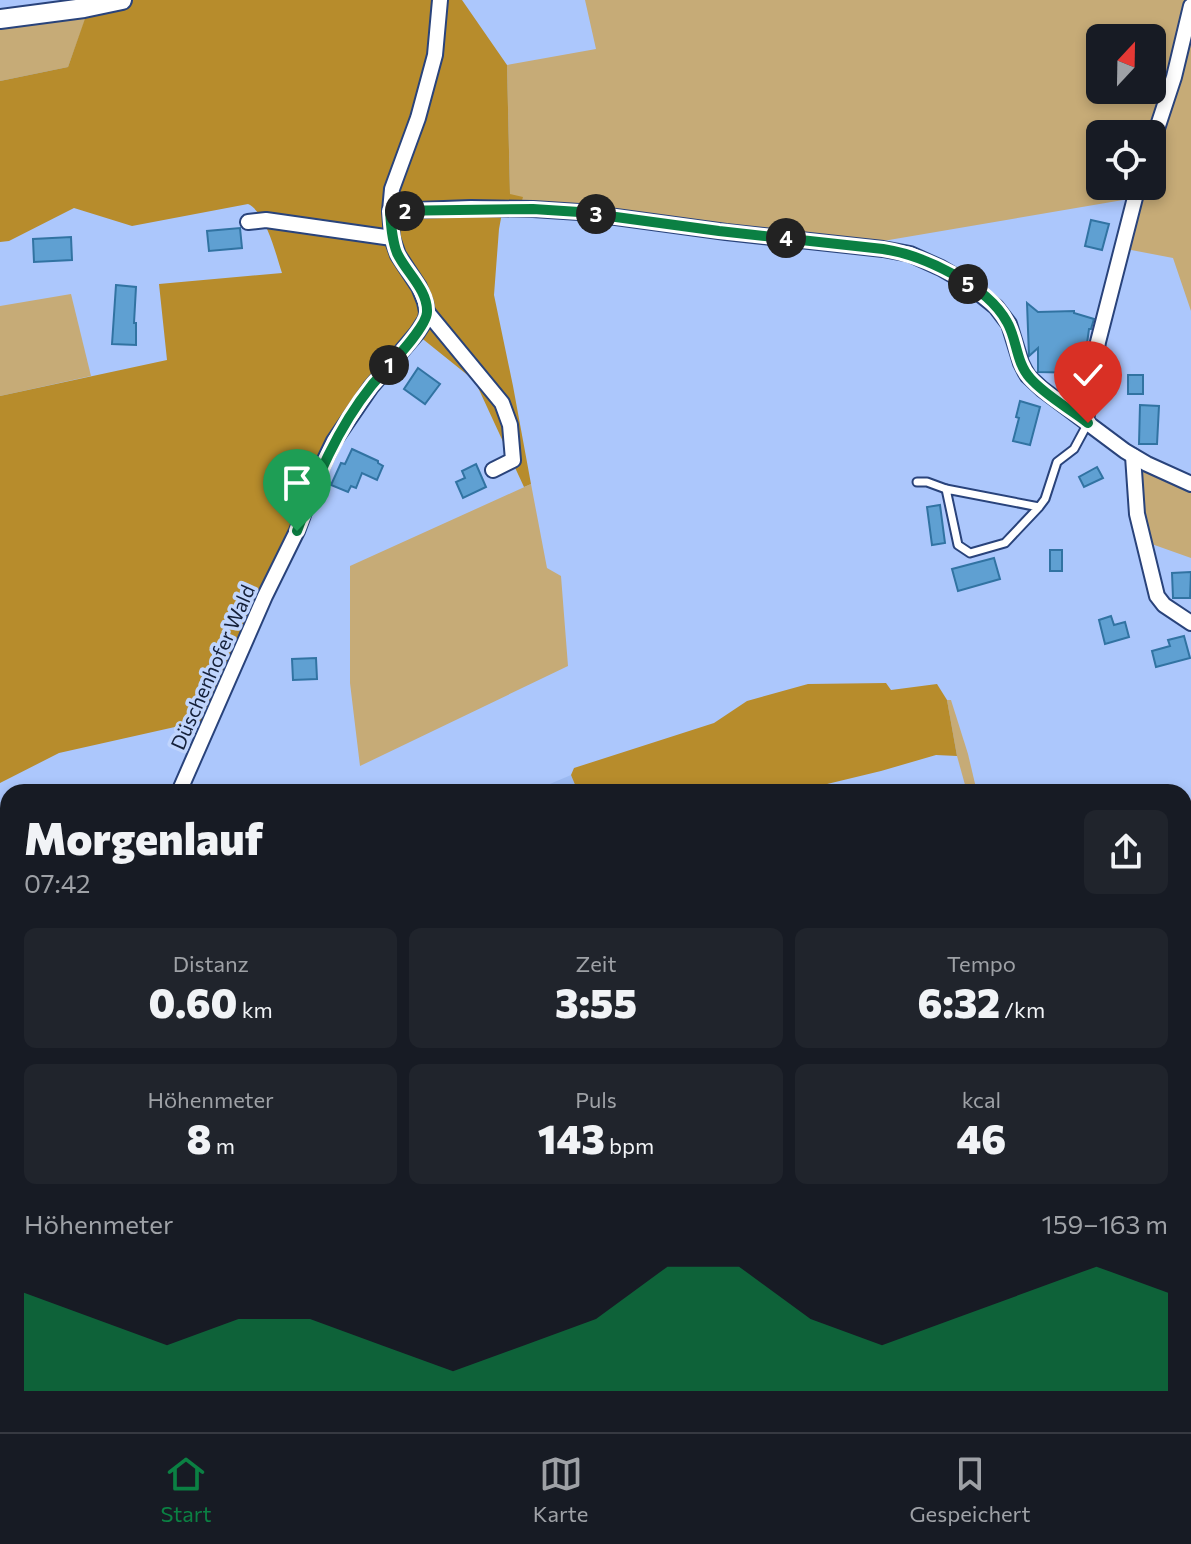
<!DOCTYPE html>
<html lang="de">
<meta charset="utf-8">
<style>
:root{--surface:#171b24;--page:#20242c;--text:#f1f3f6;--muted:#9ea1a6;--line:#363941;--accent:#0b8043}
body{margin:0;font-family:Commissioner,sans-serif;background:var(--page);color:var(--text);height:100vh;display:flex;flex-direction:column;font-size:30px;white-space:nowrap}
*{box-sizing:border-box;margin:0}
p{font-size:26px;color:var(--muted)}
.icon{flex:none;width:44px;height:44px;fill:none;stroke:currentColor;stroke-width:2;stroke-linecap:round;stroke-linejoin:round}
.map{position:relative;flex:1;overflow:hidden}
.panel{position:absolute;left:0px;top:784px;width:1192px;height:648px;display:flex;flex-direction:column;background:var(--surface);border-radius:24px 24px 0 0;box-shadow:0 4px 12px #0003}
.panel>*{flex:none}
.needle{width:52px;rotate:22deg}
.fabs{position:absolute;left:1086px;top:24px;display:grid;gap:16px}
.fabs a{display:grid;place-items:center;width:80px;height:80px;border-radius:12px;background:var(--surface);box-shadow:0 4px 12px #0003;font-size:40px}
.pin{position:absolute;display:grid;place-items:center;width:68px;height:68px;color:#fff;margin:-82px -34px;border-radius:50% 50% 50% 0;rotate:-45deg;box-shadow:0 0 8px #0007}
.pin .icon{rotate:45deg}
.km{position:absolute;width:40px;height:40px;margin:-20px;border-radius:50%;background:#222;color:#fff;font-size:22px;line-height:40px;text-align:center}
.round{display:grid;place-items:center;flex:none;width:84px;height:84px;border-radius:12px;background:var(--page)}
.summary{display:flex;align-items:center;justify-content:space-between;height:136px;padding:0 24px}
h1{font-size:44px;font-weight:800;line-height:60px}
.stats{display:grid;grid-template-columns:repeat(3,1fr);gap:12px;height:136px;padding:8px 24px}
.stats div{display:grid;align-content:center;border-radius:12px;background:var(--page);text-align:center}
.stats b{font-size:40px;font-weight:800}
.stats small{font-size:22px;font-weight:400}
.stats p{font-size:22px}
.chart{height:224px;padding:16px 24px}
.chart p{display:flex;justify-content:space-between}
.chart svg{width:100%;height:144px;margin-top:8px;fill:var(--accent);opacity:.7}
.tab-bar{display:flex;justify-content:space-around;align-items:center;height:112px;border-top:2px solid var(--line);background:var(--surface);font-size:22px;color:var(--muted)}
.tab-bar a{display:grid;justify-items:center;gap:4px}
.tab-bar .on{color:var(--accent)}
.map>svg:first-child{display:block}
</style>
<div class="map">
<svg width="1191" height="1432" viewBox="0 0 1191 1432">
<rect width="100%" height="100%" fill="#acc7fc"/>
<path fill="#9cbaf2" d="M571,775L578,792H531Z"/>
<g fill="#c6ab77" fill-rule="evenodd">
<path d="M585,0H1191V311L1173,258L1126,249L1137,199L1123,200L883,241L519,211L510,194L507,65L596,49ZM1100,38H1152V90H1100ZM1100,134H1152V186H1100Z"/>
<path d="M88,12L68,67L0,81V21Z"/>
<path d="M71,294L91,376L0,396V306Z"/>
<path d="M1136,464L1191,489V558L1146,542Z"/>
<path d="M531,484L547,568L561,576L568,666L360,766L350,683V566Z"/>
<path d="M947,700H951L968,754L977,792H967L957,756Z"/>
<path d="M8,1237V1376L0,1420V1238Z"/>
<path d="M1184,1324H1191V1415L1184,1414Z"/>
</g>
<g fill="#b78c2c">
<path d="M84,0H462L507,65L510,194L523,197L519,211L502,213L499,229L494,295L513,386L531,484L524,487L475,381L419,336L353,414L215,718L59,753L0,783V396L167,360L159,284L282,273C276,255 266,212 248,204L132,226L74,208L9,241L0,242V81L68,67L87,13Z"/>
<path d="M886,683L891,690L937,684L947,700L957,756L936,755L881,771L794,792H578L571,775L574,768L714,723L747,701L808,684Z"/>
<path d="M803,1424H931L921,1432H792Z"/>
</g>
<g fill="#5fa0d2" stroke="#3173a2" stroke-width="2">
<path d="M1091,220L1109,224L1102,250L1085,246Z"/>
<path d="M240,228L242,248L209,251L207,231Z"/>
<path d="M71,237L72,260L34,262L33,239Z"/>
<path d="M116,285L136,287L134,323H136V345L112,344Z"/>
<path d="M1027,303L1038,312L1074,311V313L1094,319L1091,329H1089L1083,373L1038,372V348L1029,356Z"/>
<path d="M418,368L440,384L425,404L404,389Z"/>
<rect x="1128" y="375" width="15" height="19"/>
<path d="M1020,401L1040,407L1030,445L1013,441L1019,418L1016,417Z"/>
<path d="M1140,405L1159,406L1157,444H1139Z"/>
<path d="M352,449L378,461V463L383,466L377,480L362,473L356,488L351,486L348,492L331,485L341,463L345,464Z"/>
<path d="M476,464L486,487L463,498L456,482L465,478L462,471Z"/>
<path d="M1097,467L1103,478L1084,487L1079,477Z"/>
<path d="M940,505L945,543L932,545L927,507Z"/>
<rect x="1050" y="550" width="12" height="21"/>
<path d="M994,558L1000,579L958,591L952,569Z"/>
<path d="M1191,572L1190,598H1173L1172,573Z"/>
<path d="M1111,616L1114,625L1125,622L1129,637L1105,644L1099,620Z"/>
<path d="M1184,636L1190,658L1156,667L1152,651L1170,646L1168,640Z"/>
<path d="M316,658L317,679L293,680L292,659Z"/>
</g>
<g fill="none" stroke-linecap="round" stroke-linejoin="round">
<defs>
<g id="lane">
<path d="M917,482H927L946,489"/>
<path d="M1039,507L946,489L958,545L970,553L1005,543L1039,507L1045,499L1057,462L1074,449L1088,423"/>
<path d="M0,1196L7,1229"/>
<path d="M1184,1306L1191,1305"/>
</g>
<g id="street">
<path d="M1152,144L1174,77L1191,6"/>
<path d="M390,211L471,208L533,209L579,212L726,232L883,249L910,254L941,268L965,282L996,307L1009,324L1021,363L1025,371L1028,376L1042,389L1125,451L1147,464L1191,484"/>
<path d="M248,222L266,220L392,238"/>
<path d="M427,312L502,403L510,425L513,460L493,470"/>
<path d="M1086,421L1098,342L1138,186"/>
<path d="M1133,456L1137,514L1157,596L1164,605L1191,623"/>
<path d="M179,792L265,596L297,531L319,472L334,441L371,387L417,333L426,319L427,312L425,302L419,287L398,255L392,238L390,211L392,189L418,118L435,55L440,0"/>
<path d="M0,1422L8,1380"/>
</g>
<g id="secondary">
<path d="M0,19L84,8L122,0"/>
<path d="M0,1232L8,1231"/>
<path d="M1184,1234L1191,1235"/>
</g>
</defs>
<use href="#lane" stroke="#29437b" stroke-width="11"/>
<use href="#street" stroke="#29437b" stroke-width="18"/>
<use href="#secondary" stroke="#29437b" stroke-width="22"/>
<use href="#lane" stroke="#fff" stroke-width="7"/>
<use href="#street" stroke="#fff" stroke-width="14"/>
<use href="#secondary" stroke="#fff" stroke-width="18"/>
</g>
<g fill="none" stroke-linecap="round" stroke-linejoin="round">
<defs>
<path id="route" d="M297,531C317,478 336,430 372,385C384,371 427,328 427,312C428,290 406,272 397,253C392,240 391,226 390,211L533,209L579,212L719,231L883,249C923,255 987,285 1007,322C1017,339 1016,363 1030,378C1046,396 1069,408 1088,423"/>
</defs>
<use href="#route" stroke="#fff" stroke-width="16"/>
<use href="#route" stroke="#0b8043" stroke-width="10"/>
</g>
<g text-anchor="middle" dominant-baseline="central" stroke-width="7" stroke-linejoin="round" paint-order="stroke">
<g font-size="20" fill="#15213a" stroke="#c0d5fd">
<text transform="translate(212 667) rotate(-66)">Düschenhofer Wald</text>
</g>
</g>
</svg>
<div class="fabs">
<a><svg class="needle" viewBox="-14 -14 28 28"><path d="M0-13l5 13h-10z" fill="#e53935"/><path d="M0 13l5-13h-10z" fill="#9ea1a6"/></svg></a>
<a><svg class="icon" aria-label="locate" viewBox="0 0 24 24"><circle cx="12" cy="12" r="6"/><path d="M12 2v4M12 18v4M2 12h4M18 12h4"/></svg></a>
</div>
<div class="pin" style="left:297px;top:531px;background:#1e9e55"><svg class="icon" aria-label="arrive" viewBox="0 0 24 24"><path d="M6 21V4h12l-3 4 3 4H6"/></svg></div>
<div class="pin" style="left:1088px;top:423px;background:#d93025"><svg class="icon" aria-label="check" viewBox="0 0 24 24"><path d="M5 12l5 5 9-10"/></svg></div>
<b class="km" style="left:389px;top:365px">1</b>
<b class="km" style="left:405px;top:211px">2</b>
<b class="km" style="left:596px;top:214px">3</b>
<b class="km" style="left:786px;top:238px">4</b>
<b class="km" style="left:968px;top:284px">5</b>
<section class="panel">
<div class="summary"><div><h1>Morgenlauf</h1><p>07:42</p></div><a class="round"><svg class="icon" aria-label="share" viewBox="0 0 24 24"><path d="M12 15V3M7 8l5-5 5 5M5 13v7h14v-7"/></svg></a></div>
<div class="stats">
<div><p>Distanz</p><b>0.60<small> km</small></b></div>
<div><p>Zeit</p><b>3:55</b></div>
<div><p>Tempo</p><b>6:32<small> /km</small></b></div>
</div>
<div class="stats">
<div><p>Höhenmeter</p><b>8<small> m</small></b></div>
<div><p>Puls</p><b>143<small> bpm</small></b></div>
<div><p>kcal</p><b>46</b></div>
</div>
<div class="chart"><p><span>Höhenmeter</span>159–163 m</p>
<svg viewBox="0 0 160 44" preserveAspectRatio="none"><path d="M0 44V14L10 22L20 30L30 22L40 22L50 30L60 38L70 30L80 22L90 6L100 6L110 22L120 30L130 22L140 14L150 6L160 14V44z"/></svg>
</div>
</section>
</div>
<nav class="tab-bar">
<a class="on"><svg class="icon" aria-label="home" viewBox="0 0 24 24"><path d="M3 11l9-7 9 7M6 9v11h12V9"/></svg>Start</a>
<a><svg class="icon" aria-label="map" viewBox="0 0 24 24"><path d="M3 6l6-2 6 2 6-2v14l-6 2-6-2-6 2zM9 4v14M15 6v14"/></svg>Karte</a>
<a><svg class="icon" aria-label="saved" viewBox="0 0 24 24"><path d="M7 4h10v16l-5-4-5 4z"/></svg>Gespeichert</a>
</nav>
